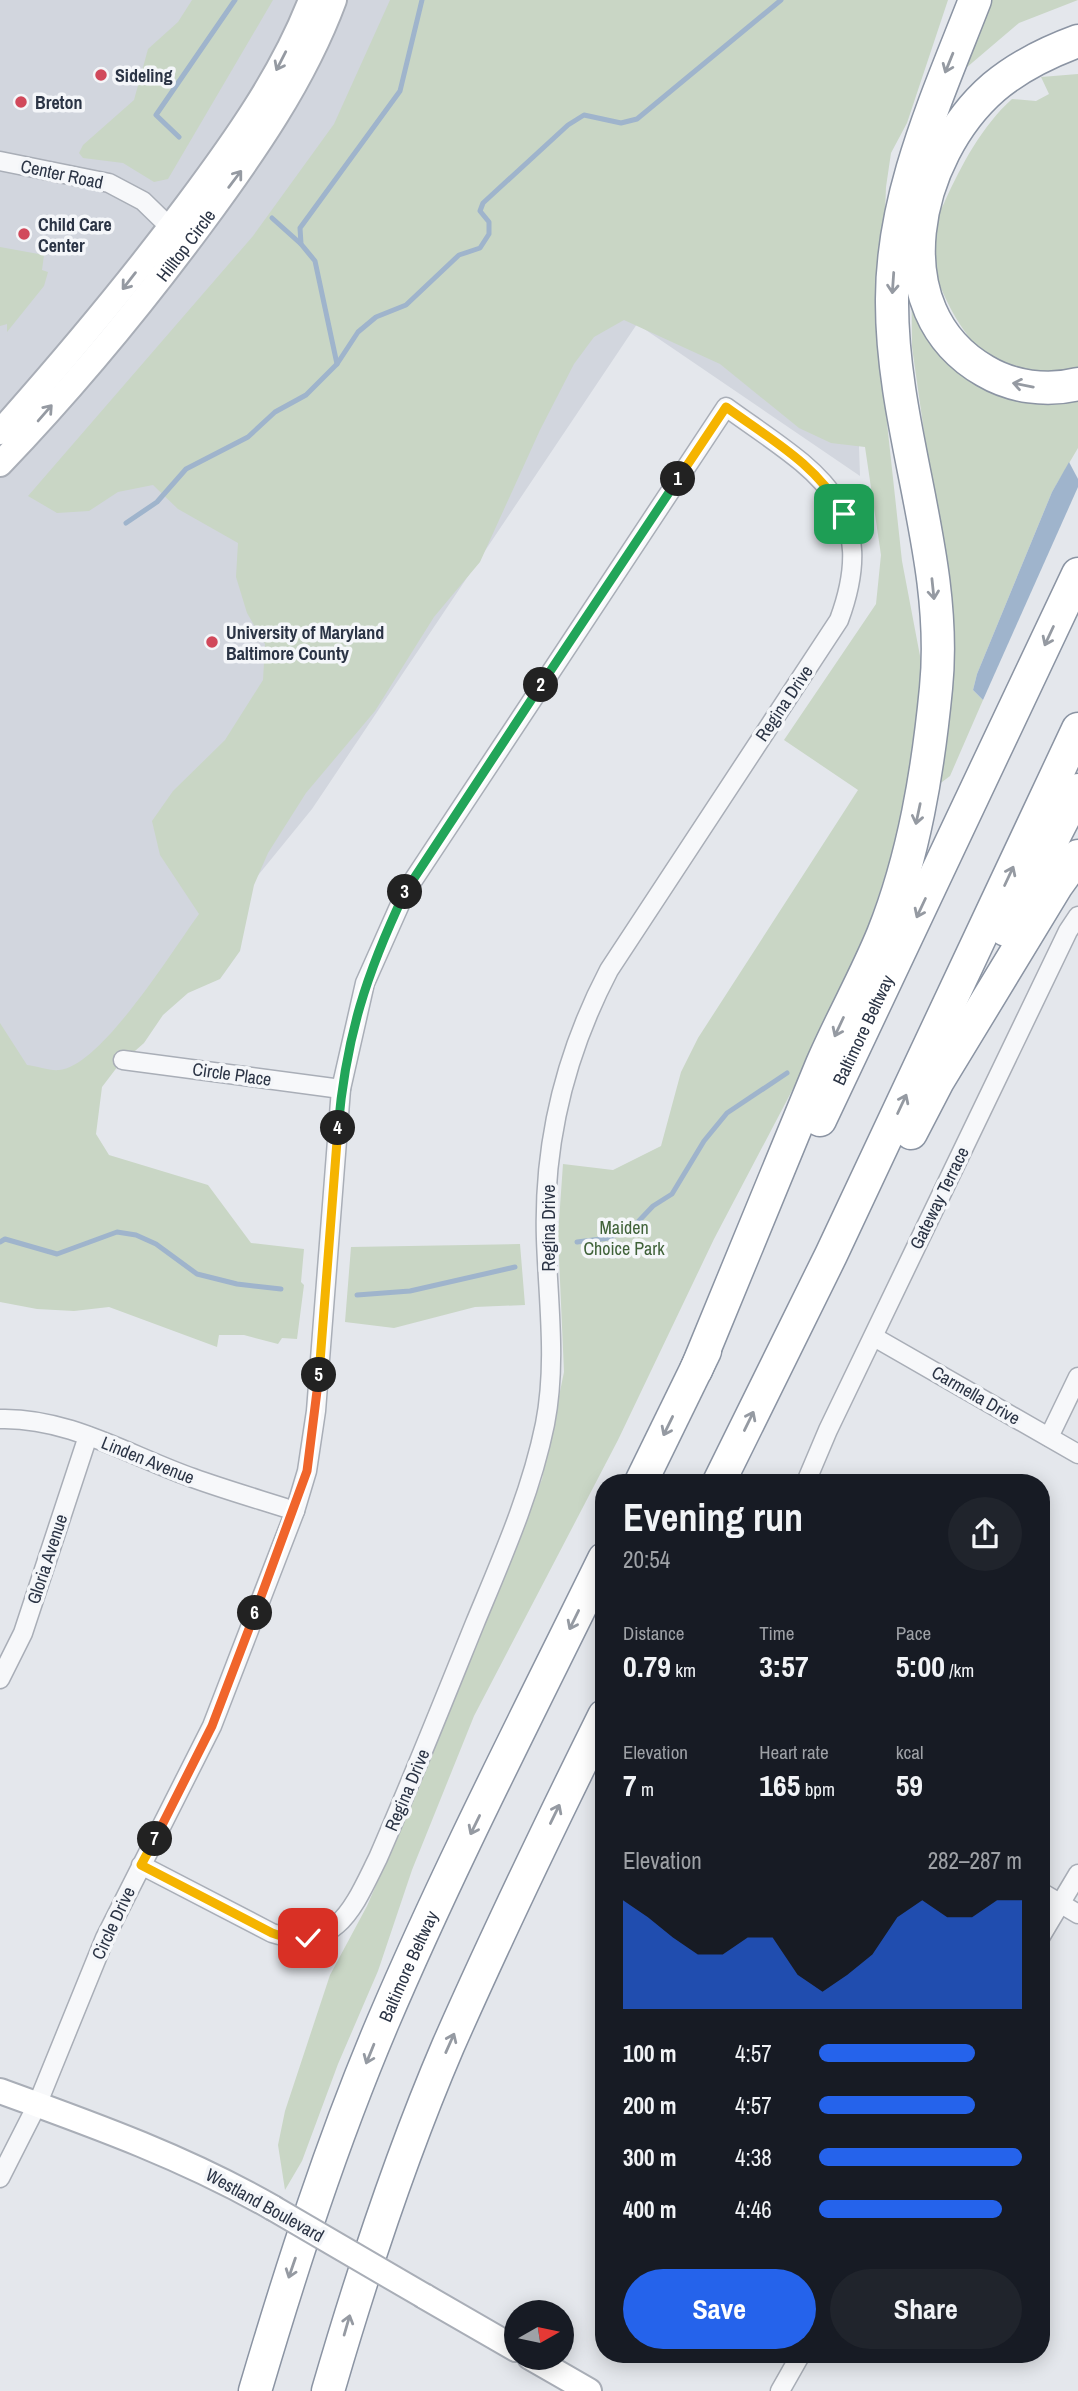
<!DOCTYPE html>
<meta charset="utf-8">
<style>
:root{--surface:#171b24;--page:#20242c;--text:#f1f3f6;--muted:#9ea1a6;--accent:#2563eb}
body{margin:0;font-family:"Archivo Narrow",sans-serif;background:var(--page);color:var(--text);height:100vh;display:flex;flex-direction:column;font-size:26px;white-space:nowrap}
*{box-sizing:border-box;margin:0}
p{font-size:23px;color:var(--muted)}
.icon{flex:none;width:38px;height:38px;fill:none;stroke:currentColor;stroke-width:2;stroke-linecap:round;stroke-linejoin:round}
.map{position:relative;flex:1;overflow:hidden}
.details{position:absolute;left:595px;top:1474px;width:455px;height:889px;display:flex;flex-direction:column;background:var(--surface);border-radius:28px;box-shadow:0 4px 18px #0003}
.details>*{flex:none}
.needle{width:46px;rotate:81deg}
.buttons{position:absolute;left:504px;top:2300px;display:grid;gap:14px}
.buttons a{display:grid;place-items:center;width:70px;height:70px;border-radius:50%;background:var(--surface);box-shadow:0 4px 18px #0003;font-size:35px}
.pin{position:absolute;display:grid;place-items:center;width:60px;height:60px;color:#fff;margin:-30px;border-radius:14px;box-shadow:0 4px 10px #0006}
.km{position:absolute;width:35px;height:35px;margin:-18px;border-radius:50%;background:#222;color:#fff;font-size:19px;line-height:35px;text-align:center}
.round{display:grid;place-items:center;flex:none;width:74px;height:74px;border-radius:37px;background:var(--page)}
.overview{display:flex;align-items:center;justify-content:space-between;height:119px;padding:0 28px}
h1{font-size:38px;font-weight:700;line-height:52px}
.metrics{display:grid;grid-template-columns:repeat(3,1fr);gap:10px;height:119px;padding:7px 28px}
.metrics div{display:grid;align-content:center}
.metrics b{font-size:30px;font-weight:700}
.metrics small{font-size:19px;font-weight:400}
.metrics p{font-size:19px}
.chart{height:196px;padding:14px 28px}
.chart p{display:flex;justify-content:space-between}
.chart svg{width:100%;height:126px;margin-top:7px;fill:var(--accent);opacity:.7}
.primary-button{display:flex;gap:14px;margin-top:auto;padding:14px 28px}
.primary-button a{flex:1;height:80px;border-radius:42px;background:var(--accent);color:#fff;font-size:28px;font-weight:700;line-height:80px;text-align:center}
.primary-button a+a{background:var(--page);color:var(--text)}
ul{padding:0 28px;list-style:none;font-size:23px}
li{display:grid;grid-template-columns:112px 84px 1fr;align-items:center;height:52px}
li i{height:18px;border-radius:9px;background:var(--accent)}
.map>svg:first-child{display:block}
</style>
<div class="map">
<svg width="1078" height="2391" viewBox="0 0 1078 2391">
<rect width="100%" height="100%" fill="#e4e7ec"/>
<path fill="#d2d6de" d="M0,0H907L854,301L860,476L637,324L312,809L25,1161L0,1143Z"/>
<g fill="#c9d6c5">
<path d="M192,0H273L168,179L154,182L123,163L83,158L79,153L83,145L134,100L148,49L178,22Z"/>
<path d="M390,0H948L907,123L891,153L886,187L881,320L887,423L902,561L928,698L904,818L864,940L807,1062L714,1239L618,1440L474,1716L412,1870L378,1971L338,2064L302,2161L285,2190L278,2145L285,2111L330,1975L367,1906L418,1788L542,1479L564,1372L558,1235L563,1164L613,1170L661,1146L681,1072L698,1038L858,790L784,740L876,604L881,555L865,447L831,443L799,428L720,364L624,320L594,337L574,364L540,430L480,562L434,617L375,711L306,793L268,853L254,885L240,951L220,979L188,993L163,1015L144,1043L118,1066L102,1087L96,1134L109,1155L208,1185L251,1243L304,1249L301,1282L304,1285L297,1339L282,1338L278,1344L244,1335H219L217,1347L109,1307L74,1311L37,1309L0,1302V1023L27,1065C37,1066 50,1071 59,1070C101,1067 174,948 199,914L160,855L152,821L173,791L225,740L263,680L265,644L247,613L236,577L238,543L178,509L153,485L118,492L89,511L57,513L28,496L253,236L334,124Z"/>
<path d="M991,0H1078L1019,23L966,68Z"/>
<path d="M1078,74V373C1050,376 1020,374 994,361C963,344 922,265 931,230C933,220 941,211 945,201C962,164 982,126 1012,99L1036,101L1049,94L1041,77Z"/>
<path d="M911,239L939,352L1078,397V448L1052,492L977,674L973,690L983,700L950,776L938,785L951,701L946,587L912,347Z"/>
<path d="M0,247L44,255L42,270L48,272L44,286L7,332V324L0,326Z"/>
<path d="M520,1244L525,1305L475,1307L394,1328L345,1322L351,1247Z"/>
</g>
<path fill="#9fb4cc" d="M1069,462L1078,479V487L983,700L973,690L977,674L1052,492Z"/>
<g fill="none" stroke-linecap="round" stroke-linejoin="round">
<g stroke="#9fb4cc" stroke-width="5">
<path d="M179,137L156,115L235,0"/>
<path d="M272,218L301,244"/>
<path d="M337,364L315,261L301,244L300,228L400,91L422,0"/>
<path d="M126,523L157,502L186,469L248,437L275,412L306,395L337,364L358,332L376,317L406,305L459,255L480,248L489,234V222L480,211L483,203L568,125L584,115L621,123L637,119L781,0"/>
<path d="M0,1242L5,1239L57,1254L117,1232L136,1235L156,1244L197,1274L237,1284L281,1289"/>
<path d="M577,1242L609,1238L635,1225L653,1206L672,1194L704,1141L727,1113L787,1073"/>
<path d="M357,1295L410,1291L515,1267"/>
</g>
<defs>
<g id="street">
<path d="M0,161L109,183L143,201L179,236"/>
<path d="M123,1060L341,1089"/>
<path d="M874,1337L1078,1454"/>
<path d="M0,1419C68,1417 130,1456 193,1478C226,1490 261,1500 295,1511"/>
<path d="M1049,1437L1078,1377"/>
<path d="M806,1482L828,1430L1068,931L1078,916"/>
<path d="M0,1679L23,1633L88,1436"/>
<path d="M1041,1892L1078,1914"/>
<path d="M1041,1936L1078,1874"/>
<path d="M0,2178L37,2105L105,1938L212,1726L295,1511L307,1471L316,1411L341,1089L365,983L406,891L726,407C810,468 883,501 839,620L609,970C565,1054 543,1144 546,1239C548,1300 557,1363 545,1424C531,1493 502,1558 475,1623C443,1702 412,1780 378,1858C354,1906 337,1954 272,1933L141,1865"/>
<path d="M780,2391L801,2354"/>
</g>
<g id="secondary">
<path d="M0,432C65,359 128,284 187,205C234,142 282,75 311,0"/>
<path id="s1" d="M0,464C72,389 140,307 202,223C253,154 304,81 334,0"/>
<path d="M0,2091C94,2125 186,2158 273,2208"/>
<path d="M424,2296L516,2349"/>
<path d="M530,2357L589,2391"/>
</g>
<g id="highway">
<path d="M1078,41C1048,52 1019,66 994,87C914,156 879,310 985,371C1012,387 1047,392 1078,384"/>
<path d="M1006,930L1078,790"/>
<path id="s2" d="M820,1120L1078,574"/>
<path d="M911,1133L938,1081L1057,885L1078,856"/>
<path d="M696,1370C738,1268 780,1166 822,1064C841,1020 865,978 883,934C914,856 928,771 936,688C949,559 892,432 892,303C891,196 937,98 975,0"/>
<path d="M641,1482L705,1351"/>
<path d="M719,1482L831,1255L1078,729"/>
<path id="s3" d="M255,2391C292,2266 332,2142 383,2022C450,1865 529,1712 604,1559"/>
<path d="M328,2391C362,2274 400,2158 448,2046C497,1935 550,1825 604,1716"/>
</g>
</defs>
<use href="#street" stroke="#a9aeb7" stroke-width="21"/>
<use href="#secondary" stroke="#a9aeb7" stroke-width="28"/>
<use href="#highway" stroke="#8b94a3" stroke-width="35"/>
<use href="#street" stroke="#f7f8fa" stroke-width="18"/>
<use href="#secondary" stroke="#fff" stroke-width="24"/>
<use href="#highway" stroke="#fff" stroke-width="32"/>
<defs>
<path id="secondary-bridge" d="M273,2208L424,2296"/>
</defs>
<use href="#secondary-bridge" stroke="#a9aeb7" stroke-width="28" stroke-linecap="butt"/>
<use href="#secondary-bridge" stroke="#fff" stroke-width="24"/>
</g>
<defs><path id="oneway-shaft" d="M-6 0H5M1.5-3L5.5 0L1.5 3" fill="none" stroke-width="1.6" stroke-linecap="round" stroke-linejoin="round" transform="scale(1.75)"/></defs>
<g stroke="#959aa2">
<use href="#oneway-shaft" transform="translate(281 61) rotate(117)"/>
<use href="#oneway-shaft" transform="translate(949 63) rotate(112)"/>
<use href="#oneway-shaft" transform="translate(235 179) rotate(-53)"/>
<use href="#oneway-shaft" transform="translate(129 281) rotate(128)"/>
<use href="#oneway-shaft" transform="translate(893 283) rotate(94)"/>
<use href="#oneway-shaft" transform="translate(1023 385) rotate(-169)"/>
<use href="#oneway-shaft" transform="translate(45 413) rotate(-49)"/>
<use href="#oneway-shaft" transform="translate(933 589) rotate(84)"/>
<use href="#oneway-shaft" transform="translate(1049 636) rotate(115)"/>
<use href="#oneway-shaft" transform="translate(918 814) rotate(102)"/>
<use href="#oneway-shaft" transform="translate(1009 876) rotate(-65)"/>
<use href="#oneway-shaft" transform="translate(921 908) rotate(115)"/>
<use href="#oneway-shaft" transform="translate(839 1027) rotate(115)"/>
<use href="#oneway-shaft" transform="translate(902 1104) rotate(-65)"/>
<use href="#oneway-shaft" transform="translate(749 1421) rotate(-64)"/>
<use href="#oneway-shaft" transform="translate(668 1426) rotate(116)"/>
<use href="#oneway-shaft" transform="translate(574 1620) rotate(116)"/>
<use href="#oneway-shaft" transform="translate(555 1814) rotate(-64)"/>
<use href="#oneway-shaft" transform="translate(475 1825) rotate(116)"/>
<use href="#oneway-shaft" transform="translate(450 2043) rotate(-66)"/>
<use href="#oneway-shaft" transform="translate(370 2054) rotate(112)"/>
<use href="#oneway-shaft" transform="translate(292 2268) rotate(109)"/>
<use href="#oneway-shaft" transform="translate(347 2325) rotate(-74)"/>
</g>
<g fill="none" stroke-linecap="round" stroke-linejoin="round">
<defs>
<path id="split-1" d="M678,479L726,407C770,439 818,465 844,514"/>
<path id="split-2" d="M541,685L678,479"/>
<path id="split-3" d="M405,892L541,685"/>
<path id="split-4" d="M338,1128C346,1037 366,974 405,892"/>
<path id="split-5" d="M319,1375L338,1128"/>
<path id="split-6" d="M255,1613L307,1471L319,1375"/>
<path id="split-7" d="M155,1839L212,1726L255,1613"/>
<path id="split-8" d="M155,1839L141,1865L272,1933L290,1939L308,1938"/>
</defs>
<use href="#split-1" stroke="#fff" stroke-width="14"/>
<use href="#split-2" stroke="#fff" stroke-width="14"/>
<use href="#split-3" stroke="#fff" stroke-width="14"/>
<use href="#split-4" stroke="#fff" stroke-width="14"/>
<use href="#split-5" stroke="#fff" stroke-width="14"/>
<use href="#split-6" stroke="#fff" stroke-width="14"/>
<use href="#split-7" stroke="#fff" stroke-width="14"/>
<use href="#split-8" stroke="#fff" stroke-width="14"/>
<use href="#split-1" stroke="#f5b400" stroke-width="9"/>
<use href="#split-2" stroke="#22a559" stroke-width="9"/>
<use href="#split-3" stroke="#22a559" stroke-width="9"/>
<use href="#split-4" stroke="#22a559" stroke-width="9"/>
<use href="#split-5" stroke="#f5b400" stroke-width="9"/>
<use href="#split-6" stroke="#f0652b" stroke-width="9"/>
<use href="#split-7" stroke="#f0652b" stroke-width="9"/>
<use href="#split-8" stroke="#f5b400" stroke-width="9"/>
</g>
<g fill="#d1495b" stroke="#f4f6f9" stroke-width="2.5">
<circle cx="101" cy="75" r="7"/>
<circle cx="21" cy="102" r="7"/>
<circle cx="24" cy="234" r="7"/>
<circle cx="212" cy="642" r="7"/>
</g>
<g text-anchor="middle" dominant-baseline="central" stroke-width="7" stroke-linejoin="round" paint-order="stroke">
<g font-size="18" font-weight="bold" fill="#2b3445" stroke="#f4f6f9" text-anchor="start">
<text x="115" y="75">Sideling</text>
<text x="35" y="102">Breton</text>
<text x="38" y="224">Child Care<tspan x="38" dy="21">Center</tspan></text>
<text x="226" y="632">University of Maryland<tspan x="226" dy="21">Baltimore County</tspan></text>
</g>
<g font-size="18" fill="#2b3445" stroke="#f4f6f9">
<text transform="translate(62 174) rotate(12)">Center Road</text>
<text stroke="none"><textPath href="#s1" startOffset="287">Hilltop Circle</textPath></text>
<text transform="translate(784 703) rotate(-56)">Regina Drive</text>
<text stroke="none"><textPath href="#s2" startOffset="100">Baltimore Beltway</textPath></text>
<text transform="translate(232 1074) rotate(8)">Circle Place</text>
<text transform="translate(939 1198) rotate(-64)">Gateway Terrace</text>
<text transform="translate(548 1228) rotate(-90)">Regina Drive</text>
<text transform="translate(976 1395) rotate(30)">Carmella Drive</text>
<text transform="translate(148 1460) rotate(22)">Linden Avenue</text>
<text transform="translate(47 1559) rotate(-72)">Gloria Avenue</text>
<text transform="translate(407 1790) rotate(-67)">Regina Drive</text>
<text transform="translate(113 1923) rotate(-65)">Circle Drive</text>
<text stroke="none"><textPath href="#s3" startOffset="452">Baltimore Beltway</textPath></text>
<text transform="translate(265 2205) rotate(29)">Westland Boulevard</text>
</g>
<g font-size="18" fill="#3f6138" stroke="#f4f6f9">
<text x="624" y="1227">Maiden<tspan x="624" dy="21">Choice Park</tspan></text>
</g>
</g>
</svg>
<div class="buttons">
<a><svg class="needle" viewBox="-14 -14 28 28"><path d="M0-13l5 13h-10z" fill="#e53935"/><path d="M0 13l5-13h-10z" fill="#9ea1a6"/></svg></a>
</div>
<div class="pin" style="left:844px;top:514px;background:#1e9e55"><svg class="icon" aria-label="arrive" viewBox="0 0 24 24"><path d="M6 21V4h12l-3 4 3 4H6"/></svg></div>
<div class="pin" style="left:308px;top:1938px;background:#d93025"><svg class="icon" aria-label="check" viewBox="0 0 24 24"><path d="M5 12l5 5 9-10"/></svg></div>
<b class="km" style="left:678px;top:479px">1</b>
<b class="km" style="left:541px;top:685px">2</b>
<b class="km" style="left:405px;top:892px">3</b>
<b class="km" style="left:338px;top:1128px">4</b>
<b class="km" style="left:319px;top:1375px">5</b>
<b class="km" style="left:255px;top:1613px">6</b>
<b class="km" style="left:155px;top:1839px">7</b>
<section class="details">
<div class="overview"><div><h1>Evening run</h1><p>20:54</p></div><a class="round"><svg class="icon" aria-label="share" viewBox="0 0 24 24"><path d="M12 15V3M7 8l5-5 5 5M5 13v7h14v-7"/></svg></a></div>
<div class="metrics">
<div><p>Distance</p><b>0.79<small> km</small></b></div>
<div><p>Time</p><b>3:57</b></div>
<div><p>Pace</p><b>5:00<small> /km</small></b></div>
</div>
<div class="metrics">
<div><p>Elevation</p><b>7<small> m</small></b></div>
<div><p>Heart rate</p><b>165<small> bpm</small></b></div>
<div><p>kcal</p><b>59</b></div>
</div>
<div class="chart"><p><span>Elevation</span>282–287 m</p>
<svg viewBox="0 0 160 44" preserveAspectRatio="none"><path d="M0 44V6L10 12L20 19L30 25L40 25L50 19L60 19L70 32L80 38L90 32L100 25L110 12L120 6L130 12L140 12L150 6L160 6V44z"/></svg>
</div>
<ul>
<li><b>100 m</b>4:57<i style="width:77%"></i></li>
<li><b>200 m</b>4:57<i style="width:77%"></i></li>
<li><b>300 m</b>4:38<i style="width:100%"></i></li>
<li><b>400 m</b>4:46<i style="width:90%"></i></li>
</ul>
<div class="primary-button"><a>Save</a><a>Share</a></div>
</section>
</div>
